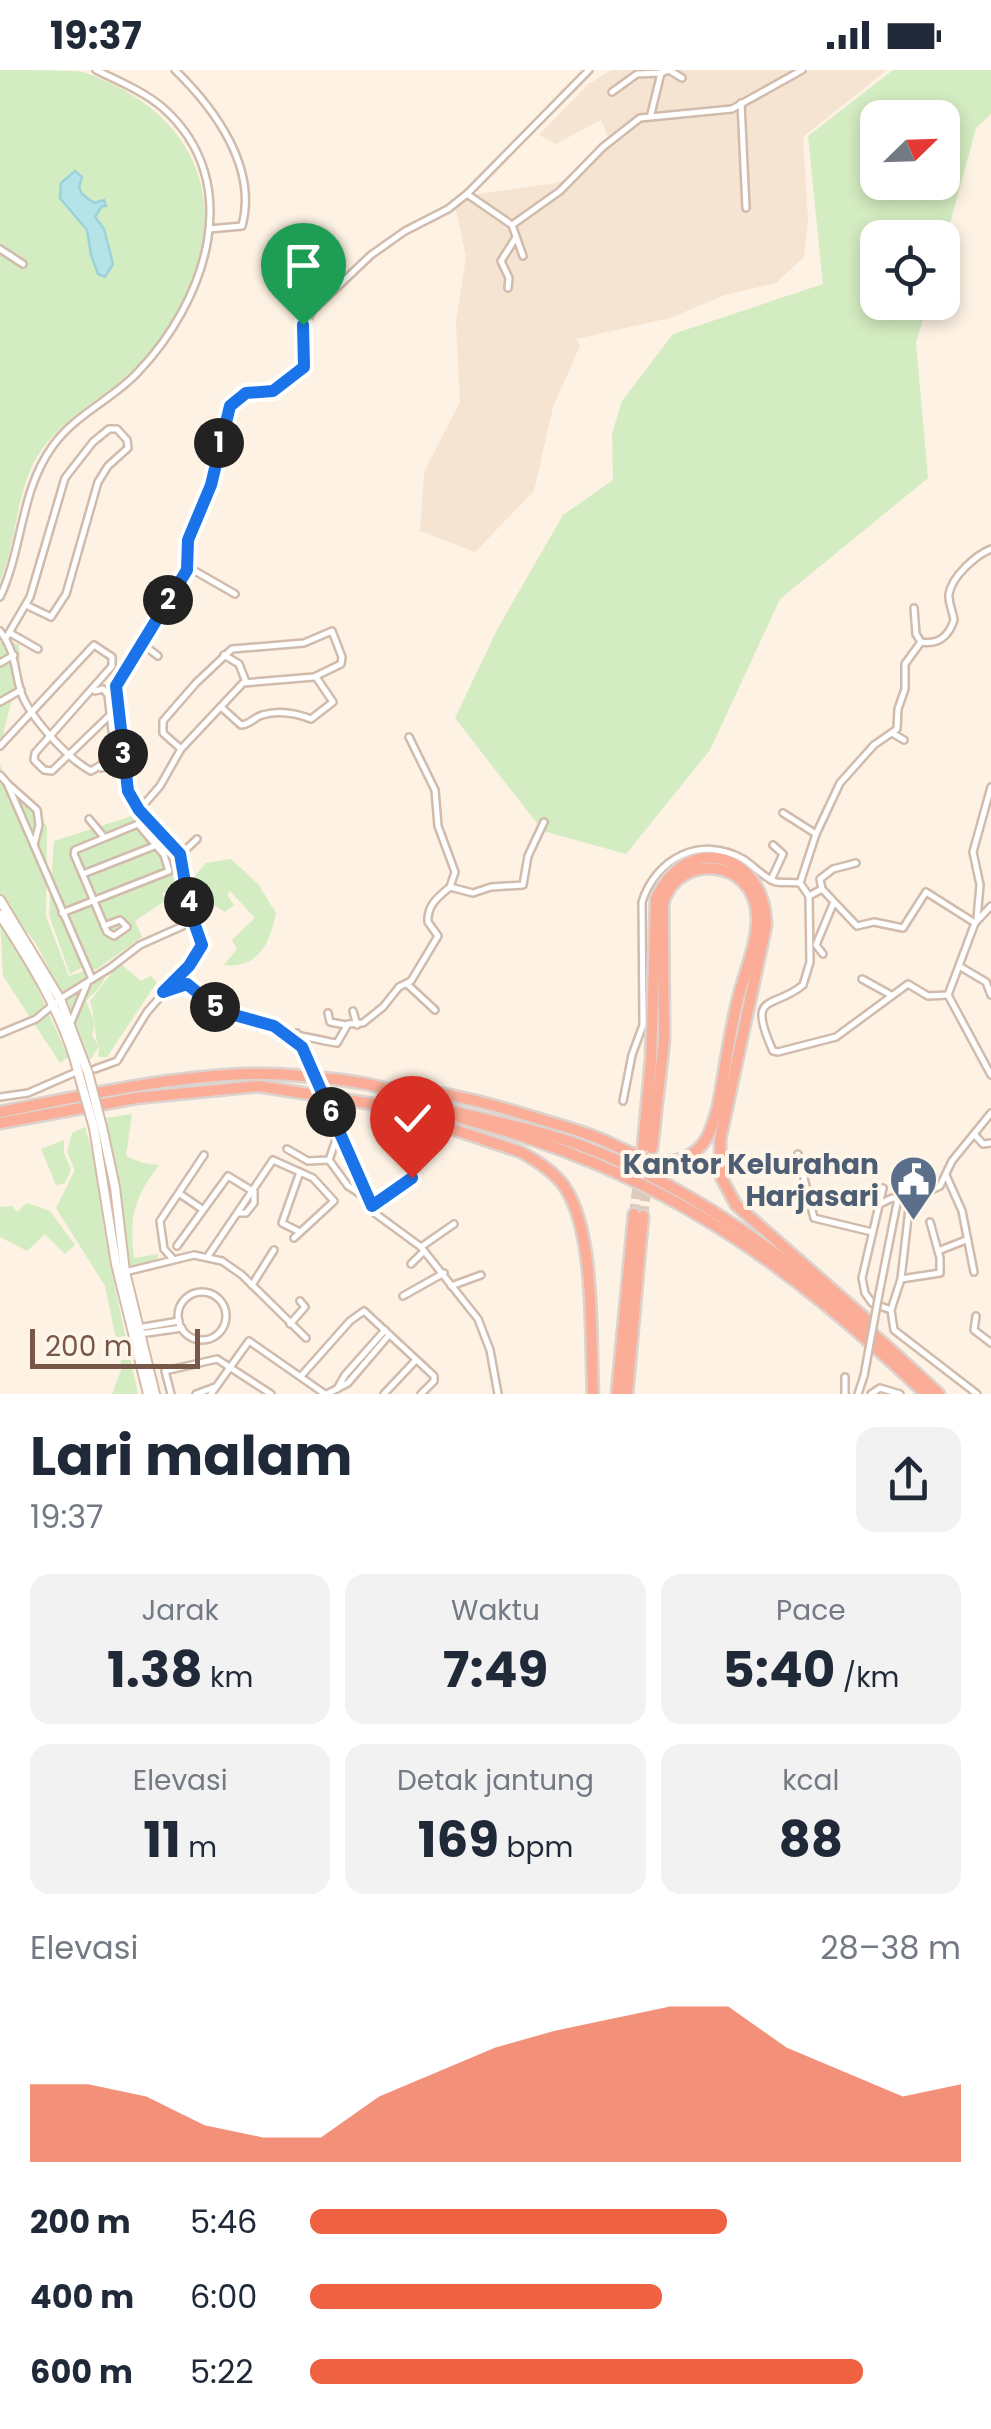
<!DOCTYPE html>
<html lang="id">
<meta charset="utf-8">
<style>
:root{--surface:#fff;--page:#f2f2f3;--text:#1f2937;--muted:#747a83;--accent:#ee6242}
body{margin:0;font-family:Poppins,sans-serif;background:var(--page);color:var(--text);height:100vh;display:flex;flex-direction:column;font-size:38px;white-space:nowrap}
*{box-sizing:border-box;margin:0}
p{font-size:32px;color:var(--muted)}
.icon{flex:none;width:55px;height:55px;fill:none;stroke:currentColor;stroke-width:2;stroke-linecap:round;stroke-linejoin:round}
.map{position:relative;height:1324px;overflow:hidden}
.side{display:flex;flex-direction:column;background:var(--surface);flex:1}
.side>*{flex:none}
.needle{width:65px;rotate:67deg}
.controls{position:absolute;left:860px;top:30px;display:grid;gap:20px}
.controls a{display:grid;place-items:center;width:100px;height:100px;border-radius:20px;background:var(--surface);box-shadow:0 5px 15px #0003;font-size:50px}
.scale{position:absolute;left:30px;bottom:25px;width:170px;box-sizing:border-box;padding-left:10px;border:5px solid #775748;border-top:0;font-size:28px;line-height:35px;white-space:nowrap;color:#775748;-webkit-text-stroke:8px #fff6ea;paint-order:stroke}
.pin{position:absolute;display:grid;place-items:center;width:85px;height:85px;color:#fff;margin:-102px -42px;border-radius:50% 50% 50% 0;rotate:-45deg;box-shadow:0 0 10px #0007}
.pin .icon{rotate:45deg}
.km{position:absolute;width:50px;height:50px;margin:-25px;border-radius:50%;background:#222;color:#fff;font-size:28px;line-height:50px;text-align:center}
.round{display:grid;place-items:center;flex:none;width:105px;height:105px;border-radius:20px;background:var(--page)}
.summary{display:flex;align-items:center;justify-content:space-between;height:170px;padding:0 30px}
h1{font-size:55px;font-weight:700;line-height:75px}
.metrics{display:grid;grid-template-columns:repeat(3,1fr);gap:15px;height:170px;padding:10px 30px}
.metrics div{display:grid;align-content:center;border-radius:20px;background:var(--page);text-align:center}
.metrics b{font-size:50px;font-weight:700}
.metrics small{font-size:28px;font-weight:400}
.metrics p{font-size:28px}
.chart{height:280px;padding:20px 30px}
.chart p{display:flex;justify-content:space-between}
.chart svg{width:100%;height:180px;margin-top:10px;fill:var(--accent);opacity:.7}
ul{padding:0 30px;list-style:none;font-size:32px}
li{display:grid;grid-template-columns:160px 120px 1fr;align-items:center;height:75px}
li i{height:25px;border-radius:12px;background:var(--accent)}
.status{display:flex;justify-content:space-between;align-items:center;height:70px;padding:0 50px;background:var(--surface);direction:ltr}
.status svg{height:28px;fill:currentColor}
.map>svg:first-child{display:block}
</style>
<div class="status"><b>19:37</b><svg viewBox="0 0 49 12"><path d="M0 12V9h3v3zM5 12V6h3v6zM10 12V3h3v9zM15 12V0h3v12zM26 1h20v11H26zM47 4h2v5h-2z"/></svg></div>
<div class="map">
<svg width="991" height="1324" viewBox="0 0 991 1324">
<rect width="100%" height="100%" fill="#fdf2e3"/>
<path fill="#f5e4d1" d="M611,0H887L803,67L808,150L804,187L776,213L725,225L670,248L576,269L580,276L553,337L534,421L475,482L420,461L424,402L460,332L456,252L466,187L455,135L471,125L555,113L582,105L610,71L601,50L556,74L539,65L589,14Z"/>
<g fill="#d4ecc1" fill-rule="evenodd">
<path d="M0,0C22,0 63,0 83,2C225,51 238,177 148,285C115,324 64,342 37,387C15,425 17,471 0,511Z"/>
<path d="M893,0H991V44L976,58L943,179L942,168H878V232L928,233L916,273L928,408L780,529L710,680L626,784L543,761L455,648L498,558L563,445L613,410L612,364L622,331L673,264L823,214L808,66ZM878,48H942V112H878Z"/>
<path d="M0,572L19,574L20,595L0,677Z"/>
<path d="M0,694L9,722L38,734V747L47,756L46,846L69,906L88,900L89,906L61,922L35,872L0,828Z"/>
<path d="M135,745L169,781L178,820L162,823L166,830L135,851L142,867L97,899L92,900L87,895L70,904L49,845L54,771Z"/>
<path d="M231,789L258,814L276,843C270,872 259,899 224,895L237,879L232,870L255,848L230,821L227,825L234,835L225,842L214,835L206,848L204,840L207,833L198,816L189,819L188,814L206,793Z"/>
<path d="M0,851L29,899L68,987L60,993L3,906Z"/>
<path d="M121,894L141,911L151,906L157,912L107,987H98L99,976L89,992L69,947L66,928L109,900L100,917L86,931L95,953L92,966L98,975C94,961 95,946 90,931C101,919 108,904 121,894Z"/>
<path d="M132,1044L126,1086L143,1093L159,1095C134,1128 129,1146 134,1188L158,1184L156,1192L127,1198L106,1048Z"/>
<path d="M85,1057L93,1086L109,1189L138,1324H112L122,1298L105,1216L56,1138L75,1100L67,1082L72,1063Z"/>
<path d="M64,1070V1083L71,1100L65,1113L56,1115L41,1079Z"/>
<path d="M27,1133L50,1141L75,1175L65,1184L45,1164L27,1181L0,1167V1137L12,1136L17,1142Z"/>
</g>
<path fill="#b6e3e8" stroke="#9cd3da" stroke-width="2.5" d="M75,101L82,107L79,117L82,124L94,133L104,130L106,136H102L95,147L104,159L113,194L105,207L98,204L91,185L87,160L60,128L61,113Z"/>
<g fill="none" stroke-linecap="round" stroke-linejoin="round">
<g stroke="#dccbbc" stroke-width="10" stroke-dasharray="10 5" stroke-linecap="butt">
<path d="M634,1144L642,1081"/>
<path d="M643,1146L651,1083"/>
</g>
<defs>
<g id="street">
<path d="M175,0C214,38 258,97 242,156L209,159"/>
<path d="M612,22L637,4L661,3"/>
<path d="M741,33L746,138"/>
<path d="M651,44L661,3L669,0L682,8"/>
<path d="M467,124L512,155L560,121L603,77L640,48L732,39L802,0"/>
<path d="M512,155L523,186"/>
<path d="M0,179L23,194"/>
<path d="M508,218L509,208L501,191L515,169"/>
<path d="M188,497L235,524"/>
<path d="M0,527C23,478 20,422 52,377C75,344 112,330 138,302C205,232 248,112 162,37C143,21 118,11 96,0"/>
<path d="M914,538L916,564L921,572"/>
<path d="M0,561C15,580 14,597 20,619C27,645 68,689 91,701L101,695L114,679L108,625L103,619L95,621"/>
<path d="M10,563L38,579"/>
<path d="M6,568L30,527L65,408L93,372L109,359H117L127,370L128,378L108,396L98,412L66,524L51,547L26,535"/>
<path d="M141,573L158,586"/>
<path d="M224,585L239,594L246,612"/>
<path d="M0,593L14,585"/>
<path d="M0,632L21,620"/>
<path d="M221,637L241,655C251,654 253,648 262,645C279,640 296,643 311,649L333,632L316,607"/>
<path d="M892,663L904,670"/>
<path d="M409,667L435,720L438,756L455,802L450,817"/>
<path d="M0,676L94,575L112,587V596L35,683L34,690L44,700L52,701L110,645"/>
<path d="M101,698L116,694L115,681"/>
<path d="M0,705L7,713L92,909"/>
<path d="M9,715L37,740L39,755L34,775"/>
<path d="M140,739L160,716L181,679L243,613L314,607L341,594L342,587L332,561L304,573L232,579L196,613L163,651V663L181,679"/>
<path d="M783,743L816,764"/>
<path d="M89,749L103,766"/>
<path d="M180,785L197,769"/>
<path d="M83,804L157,775"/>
<path d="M771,810L783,784L773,775"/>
<path d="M450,817L473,823L491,817L523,815L528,786L544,752"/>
<path d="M822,819L820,809L833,799L856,793"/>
<path d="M809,826L810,892L803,915C773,940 746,921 773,981L778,982L836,967L908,914L928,926L948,925"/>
<path d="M991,836L975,853L948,925L991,1005"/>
<path d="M62,843C98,829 134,815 169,801L164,785L138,754L75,780L74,784C85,810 96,836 107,862L114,866L127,857L120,850L104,856"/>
<path d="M977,848L980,815L973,782L991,717"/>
<path d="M975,853L926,822L903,858L874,852L857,856L822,819L809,826L800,813L816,764L840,713L874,675L897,659L898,639L905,619V594L921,572C938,575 949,566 954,550C953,542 948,532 949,524C952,506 976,485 991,479"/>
<path d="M823,884L816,875L833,834"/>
<path d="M959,896L986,912L991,925"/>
<path d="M862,909L891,925"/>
<path d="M407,914L435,940"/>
<path d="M167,921L187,914L220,941L266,952L286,965C303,964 320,971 337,973L348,954L363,953L383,937L399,917L411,911L438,866L428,852C427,835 438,827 450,817"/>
<path d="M353,941L357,955"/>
<path d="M328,943L330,952L346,955"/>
<path d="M69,957L87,914"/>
<path d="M297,963L309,993"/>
<path d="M0,964L36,949L60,929L110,898L140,875L194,851"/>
<path d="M95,999L117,991L147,942L202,879L190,841L180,785L139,740L129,721L116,620L120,608L187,500L188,470L211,415L232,333L245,323L273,321L301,300L305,289L302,257L314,239L371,185L405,161L448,139L467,124L589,0"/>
<path d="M0,1027L28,1023L74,1003"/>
<path d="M623,1031L632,985L643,955L642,832C656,788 701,765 743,789C753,795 765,809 776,812C783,813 792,812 800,813"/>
<path d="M338,1059L376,1144L421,1177L478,1249L490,1280L498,1324"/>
<path d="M974,1064L983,1074L991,1073"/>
<path d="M287,1079L308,1091L329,1090L338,1064"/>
<path d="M798,1084L814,1148L872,1162"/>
<path d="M329,1090L348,1116L368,1129"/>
<path d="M946,1105L962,1141L974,1202"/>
<path d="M883,1118L862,1208L865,1223L872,1233L891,1240"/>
<path d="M180,1124L202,1139"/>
<path d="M910,1130L901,1209L891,1240L894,1260L977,1324"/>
<path d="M880,1134L892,1128L910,1130L940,1116L952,1091L991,1043"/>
<path d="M372,1136L412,1108"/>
<path d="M239,1143H246L254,1133V1122"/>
<path d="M300,1162L282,1153L300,1102"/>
<path d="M177,1176L228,1106L254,1122"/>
<path d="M421,1177L454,1154"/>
<path d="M938,1181L966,1170"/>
<path d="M208,1186L273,1090L313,1108L334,1131L294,1168"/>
<path d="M173,1189L164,1179L160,1151L204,1085"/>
<path d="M411,1194L424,1181"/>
<path d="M125,1202L194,1185L222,1191L242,1205L306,1268"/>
<path d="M901,1209L940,1203V1188L930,1152"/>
<path d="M252,1215L274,1180"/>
<path d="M451,1216L481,1205"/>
<circle cx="202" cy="1246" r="24"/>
<path d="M879,1224L898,1128"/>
<path d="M403,1226L444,1203"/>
<path d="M976,1246L974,1260L991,1273"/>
<path d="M290,1254L305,1237L300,1231"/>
<path d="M138,1258L179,1251"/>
<path d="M140,1264L182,1258"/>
<path d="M302,1305L350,1251L364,1241L434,1306V1311L421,1324"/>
<path d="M337,1319L345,1305L385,1260"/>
<path d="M171,1324L165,1301L217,1289L271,1324"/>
<path d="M196,1324L215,1317"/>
<path d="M211,1324L249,1271L325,1324"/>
<path d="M327,1324L348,1313L389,1265"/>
<path d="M384,1324L416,1290"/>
<path d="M845,1324V1307"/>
<path d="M858,1324L864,1306"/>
<path d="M871,1324L880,1318L900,1324"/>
</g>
<g id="secondary">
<path d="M0,830L60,929L88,1003"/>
<path d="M0,845C32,894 65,947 79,1005"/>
<path d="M102,1057L115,1117L125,1202L155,1324"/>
<path d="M94,1058L116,1194L148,1324"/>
</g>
<g id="highway">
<path d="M392,1018C445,1020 498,1036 549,1052C564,1056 579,1061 593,1066C621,1076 651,1099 681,1089C706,1081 712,1059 718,1036C725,1000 729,964 738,929C744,903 758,873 757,846C755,789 679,781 663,833L664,970L652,1078"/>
<path d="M395,1040L521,1082C537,1091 553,1101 564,1116C596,1162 590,1268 593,1324"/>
<path d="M0,1042C81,1026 165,1007 247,1004C279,1003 354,1009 383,1018C395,1021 406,1028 419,1032C472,1048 527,1056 580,1075C720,1127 831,1223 939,1324"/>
<path d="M460,1048C657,1099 780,1186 926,1324"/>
<path d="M0,1053L136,1028L258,1016L379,1035L419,1037"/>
<path d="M643,1077L651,990L656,829C687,760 766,783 766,856L720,1070L721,1107L736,1135L867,1250"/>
<path d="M617,1324L634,1144"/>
<path d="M627,1324L643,1146"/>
</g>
</defs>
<use href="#street" stroke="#d1bbac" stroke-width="10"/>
<use href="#secondary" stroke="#d5bba9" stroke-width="12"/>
<use href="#highway" stroke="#dcd3cf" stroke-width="15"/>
<use href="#street" stroke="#fff" stroke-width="5"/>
<use href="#secondary" stroke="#fff" stroke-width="8"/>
<use href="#highway" stroke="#fbad97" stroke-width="10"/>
<defs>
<g id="street-bridge">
<path d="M309,993L338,1059"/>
<path d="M864,1306L879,1224"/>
</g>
<g id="secondary-bridge">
<path d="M88,1003L102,1057"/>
<path d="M79,1005L94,1058"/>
</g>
</defs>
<use href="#street-bridge" stroke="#d1bbac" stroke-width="10" stroke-linecap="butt"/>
<use href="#secondary-bridge" stroke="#d5bba9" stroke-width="12" stroke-linecap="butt"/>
<use href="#street-bridge" stroke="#fff" stroke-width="5"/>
<use href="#secondary-bridge" stroke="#fff" stroke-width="8"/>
</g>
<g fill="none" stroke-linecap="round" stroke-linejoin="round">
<defs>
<path id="route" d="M303,255L304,297L273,321L246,323L230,336L211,415L188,470L187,500L116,616L128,721L139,740L180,784L190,841L202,875L189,896L163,922L187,914L220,941L274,956L302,977L372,1136L412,1108"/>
</defs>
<use href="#route" stroke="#fff" stroke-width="20"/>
<use href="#route" stroke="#1a73e8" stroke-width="12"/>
</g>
<defs>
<symbol id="civic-pin" viewBox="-11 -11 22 30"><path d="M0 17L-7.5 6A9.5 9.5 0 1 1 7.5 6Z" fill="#5c6f8a" stroke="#fff6ea"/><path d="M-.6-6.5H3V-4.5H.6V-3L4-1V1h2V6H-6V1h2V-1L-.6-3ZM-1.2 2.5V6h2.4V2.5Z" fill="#fff"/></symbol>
</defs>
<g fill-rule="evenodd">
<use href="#civic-pin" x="886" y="1082" width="55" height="75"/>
</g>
<g text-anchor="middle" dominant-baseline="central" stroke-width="8" stroke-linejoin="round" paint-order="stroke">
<g font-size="28" font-weight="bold" fill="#4e5e75" stroke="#fff6ea" text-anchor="end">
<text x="879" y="1094">Kantor Kelurahan<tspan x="879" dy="32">Harjasari</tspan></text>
</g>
</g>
</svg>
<div class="controls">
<a><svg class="needle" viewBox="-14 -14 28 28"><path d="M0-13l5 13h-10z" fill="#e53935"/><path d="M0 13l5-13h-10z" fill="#747a83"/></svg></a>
<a><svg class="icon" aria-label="locate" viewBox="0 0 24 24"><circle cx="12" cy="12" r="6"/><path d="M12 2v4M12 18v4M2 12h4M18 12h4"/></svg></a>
</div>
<div class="scale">200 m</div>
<div class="pin" style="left:303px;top:255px;background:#1e9e55"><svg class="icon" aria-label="arrive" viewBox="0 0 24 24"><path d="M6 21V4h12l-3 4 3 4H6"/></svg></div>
<div class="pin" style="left:412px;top:1108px;background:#d93025"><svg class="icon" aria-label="check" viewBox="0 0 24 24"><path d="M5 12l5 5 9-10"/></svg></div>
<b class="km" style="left:219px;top:373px">1</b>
<b class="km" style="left:168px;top:530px">2</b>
<b class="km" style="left:123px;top:684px">3</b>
<b class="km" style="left:189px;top:832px">4</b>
<b class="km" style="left:215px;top:937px">5</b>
<b class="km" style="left:331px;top:1042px">6</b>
</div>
<section class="side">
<div class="summary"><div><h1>Lari malam</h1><p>19:37</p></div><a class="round"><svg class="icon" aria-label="share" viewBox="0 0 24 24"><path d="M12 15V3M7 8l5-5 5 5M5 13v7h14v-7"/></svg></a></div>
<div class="metrics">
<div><p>Jarak</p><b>1.38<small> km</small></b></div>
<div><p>Waktu</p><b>7:49</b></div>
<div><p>Pace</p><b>5:40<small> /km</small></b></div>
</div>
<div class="metrics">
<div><p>Elevasi</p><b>11<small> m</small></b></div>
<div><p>Detak jantung</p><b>169<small> bpm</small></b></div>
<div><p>kcal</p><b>88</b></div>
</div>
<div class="chart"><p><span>Elevasi</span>28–38 m</p>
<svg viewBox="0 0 160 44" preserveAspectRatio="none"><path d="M0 44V25L10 25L20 28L30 35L40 38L50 38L60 28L70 22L80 16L90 12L100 9L110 6L120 6L130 16L140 22L150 28L160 25V44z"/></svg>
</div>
<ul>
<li><b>200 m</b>5:46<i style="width:64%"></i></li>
<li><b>400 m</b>6:00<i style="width:54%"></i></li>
<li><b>600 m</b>5:22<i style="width:85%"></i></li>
</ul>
</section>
